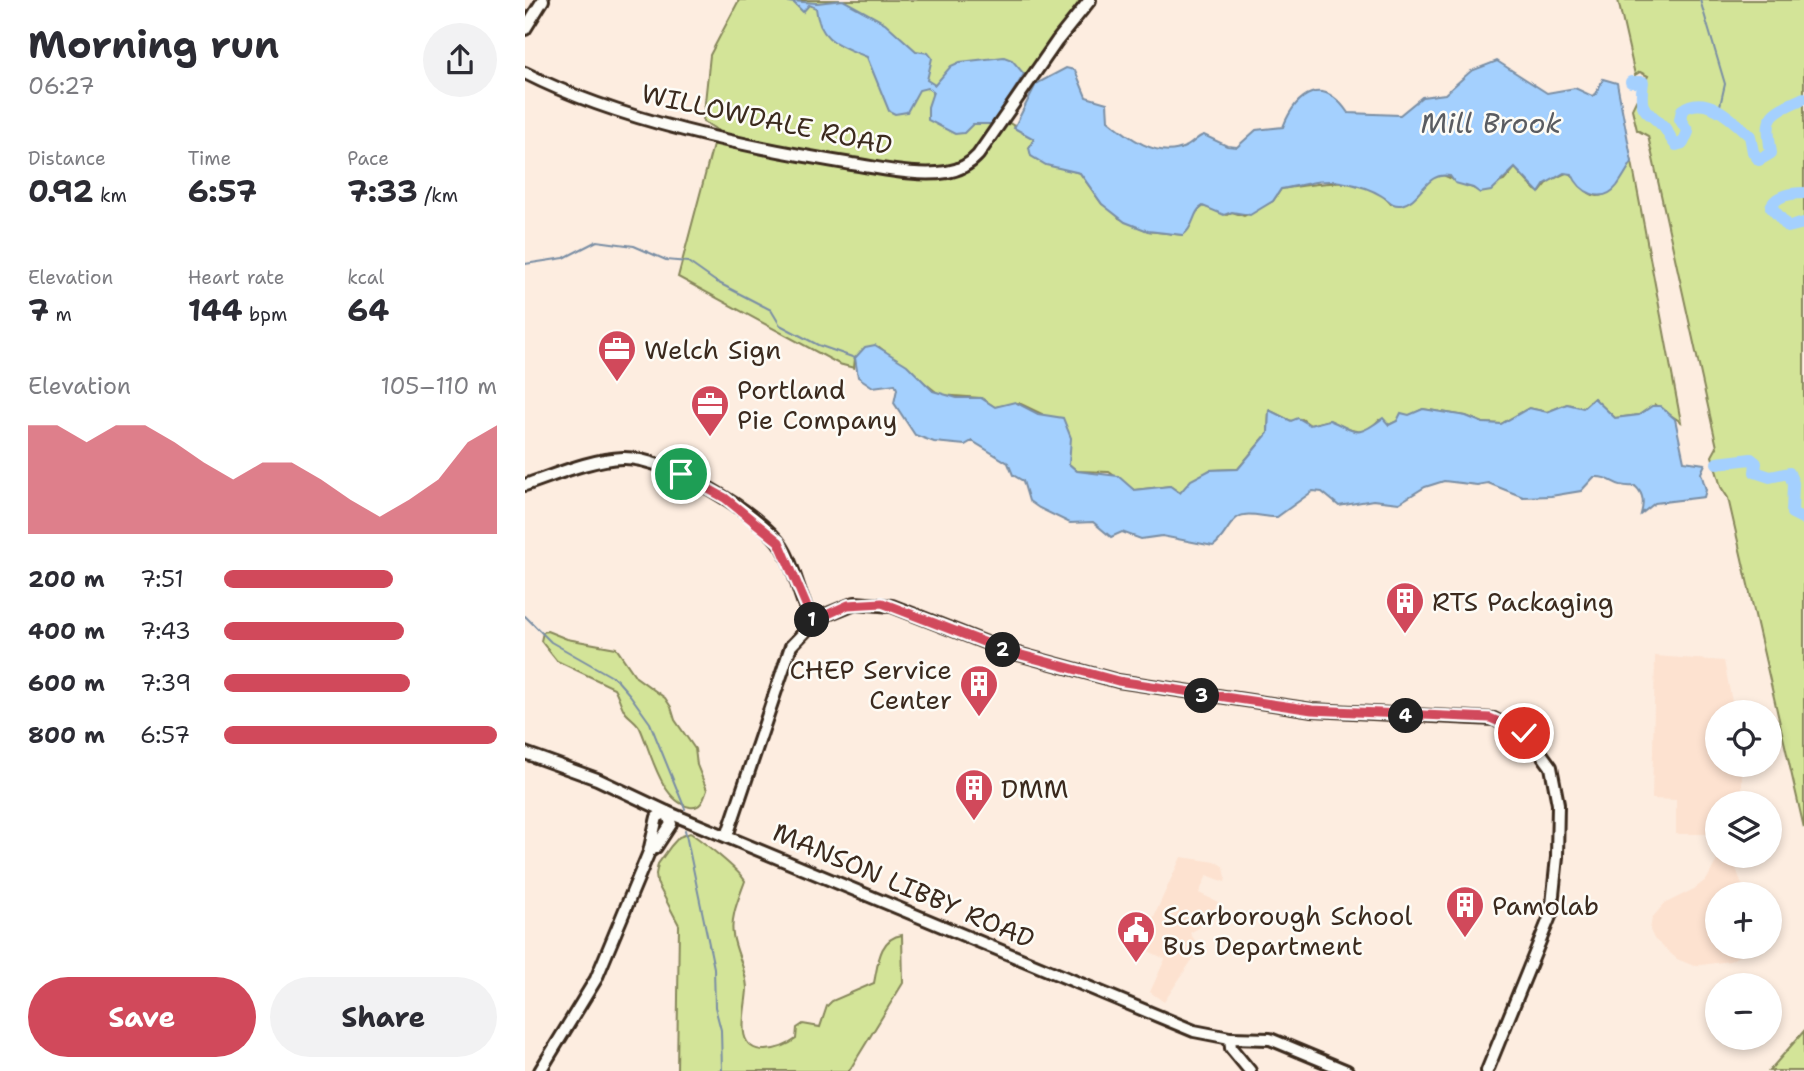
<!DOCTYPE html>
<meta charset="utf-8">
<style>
:root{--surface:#fff;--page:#f2f2f3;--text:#2b2b33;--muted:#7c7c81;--accent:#d1495b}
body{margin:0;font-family:"Shantell Sans",sans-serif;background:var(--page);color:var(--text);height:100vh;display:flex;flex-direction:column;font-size:26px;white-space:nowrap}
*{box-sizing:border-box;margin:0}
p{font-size:23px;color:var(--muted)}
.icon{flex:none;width:38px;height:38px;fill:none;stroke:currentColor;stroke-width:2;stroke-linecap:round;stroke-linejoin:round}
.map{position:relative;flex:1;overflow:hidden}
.side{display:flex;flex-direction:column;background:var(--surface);width:525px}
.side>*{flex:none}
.buttons{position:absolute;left:1180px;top:700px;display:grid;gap:14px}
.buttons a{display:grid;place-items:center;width:77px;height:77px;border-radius:50%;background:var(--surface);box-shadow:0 4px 10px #0003;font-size:35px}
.pin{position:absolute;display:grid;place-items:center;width:60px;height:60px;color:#fff;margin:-30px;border:4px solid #fff;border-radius:50%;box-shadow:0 2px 7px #0007}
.km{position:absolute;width:35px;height:35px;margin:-18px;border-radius:50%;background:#222;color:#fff;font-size:19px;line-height:35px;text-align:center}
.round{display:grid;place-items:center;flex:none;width:74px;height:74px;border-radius:37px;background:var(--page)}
.headline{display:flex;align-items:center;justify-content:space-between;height:119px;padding:0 28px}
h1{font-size:38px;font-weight:700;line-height:52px}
.figures{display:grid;grid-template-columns:repeat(3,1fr);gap:10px;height:119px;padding:7px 28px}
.figures div{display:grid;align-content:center}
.figures b{font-size:30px;font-weight:700}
.figures small{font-size:19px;font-weight:400}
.figures p{font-size:19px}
.chart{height:196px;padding:14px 28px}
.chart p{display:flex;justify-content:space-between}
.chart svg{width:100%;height:126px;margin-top:7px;fill:var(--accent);opacity:.7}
.action{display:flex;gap:14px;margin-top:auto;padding:14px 28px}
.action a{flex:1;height:80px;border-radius:42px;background:var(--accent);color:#fff;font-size:28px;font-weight:700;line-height:80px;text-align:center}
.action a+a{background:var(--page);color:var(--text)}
ul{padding:0 28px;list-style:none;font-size:23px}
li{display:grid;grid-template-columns:112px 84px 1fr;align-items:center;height:52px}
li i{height:18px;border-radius:9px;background:var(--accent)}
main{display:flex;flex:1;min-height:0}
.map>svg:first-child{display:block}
</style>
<main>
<section class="side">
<div class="headline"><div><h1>Morning run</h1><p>06:27</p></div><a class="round"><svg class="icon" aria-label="share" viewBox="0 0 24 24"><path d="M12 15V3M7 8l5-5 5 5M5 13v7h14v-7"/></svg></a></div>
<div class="figures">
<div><p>Distance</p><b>0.92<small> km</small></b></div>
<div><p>Time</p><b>6:57</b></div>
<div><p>Pace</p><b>7:33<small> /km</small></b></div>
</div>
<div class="figures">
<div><p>Elevation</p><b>7<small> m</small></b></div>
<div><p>Heart rate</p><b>144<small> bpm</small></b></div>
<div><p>kcal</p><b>64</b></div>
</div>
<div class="chart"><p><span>Elevation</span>105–110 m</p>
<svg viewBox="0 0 160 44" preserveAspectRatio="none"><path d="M0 44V6L10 6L20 12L30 6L40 6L50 12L60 19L70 25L80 19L90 19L100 25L110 32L120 38L130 32L140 25L150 12L160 6V44z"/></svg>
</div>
<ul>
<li><b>200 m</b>7:51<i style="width:62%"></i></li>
<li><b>400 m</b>7:43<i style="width:66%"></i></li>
<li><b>600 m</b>7:39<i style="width:68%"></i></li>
<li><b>800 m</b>6:57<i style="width:100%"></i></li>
</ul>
<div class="action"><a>Save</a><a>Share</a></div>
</section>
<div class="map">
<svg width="1279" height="1071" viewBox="0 0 1279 1071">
<rect width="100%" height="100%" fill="#fdede0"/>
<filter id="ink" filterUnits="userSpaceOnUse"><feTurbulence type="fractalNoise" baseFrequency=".0143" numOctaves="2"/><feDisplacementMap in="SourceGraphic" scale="14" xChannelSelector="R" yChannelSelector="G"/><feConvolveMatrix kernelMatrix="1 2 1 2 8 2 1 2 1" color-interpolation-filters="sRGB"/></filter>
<g filter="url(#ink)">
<g fill="#fde2d0">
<path d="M1130,656L1199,661L1209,712H1192V765H1217V803H1192V840L1190,834H1151V800L1127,799Z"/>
<path d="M1194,856H1207L1220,894H1192V947H1228L1205,961L1169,966L1152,959L1129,939L1125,930L1127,918L1139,904L1169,889L1182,879Z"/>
<path d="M656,857L691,862L699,867L701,877L700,882L682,875L674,893L693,902L683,922L665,933L675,948L639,1002L625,992L640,959L615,947Z"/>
</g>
<g fill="#d3e498" stroke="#87875b" stroke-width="2">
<path d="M214,0H555L476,118L506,136L509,139L504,148L526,165L555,173L577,204L588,209L594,218L623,231L658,235L671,212L679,206L702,215L707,212L719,216L748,201L756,189C789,184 840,172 866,204L886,200L906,178L918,175L952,190L979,181L990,168L1010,190L1015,192L1024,181L1043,172C1052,177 1056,187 1064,193C1082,206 1099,173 1107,162L1156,422L1130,405L1114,415L1090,418L1069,398L1058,408L1042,404L1022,412L1004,408L976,424L958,423L941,416L898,409L864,425L854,420C835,441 823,428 804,420L785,425L777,419L766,421L744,410L743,433L713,469L685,470L655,493L645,486L609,490L584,472L552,471L544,464L517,414L494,403L470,407L456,398L415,395L354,347L330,358L329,368L314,364L153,277L192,130L178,121L185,55Z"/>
<path d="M1093,0H1279V828L1203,498L1196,487L1187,456L1192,447L1123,136L1112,130L1107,109L1123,76L1115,72L1110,75Z"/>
<path d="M22,631L42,639L91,648L111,677L140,698L146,707L150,720L170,749L172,765L182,790C179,799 176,809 165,807C136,801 126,752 115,728C112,722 105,718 100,712C95,704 94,696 89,688L32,661L16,641L18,632Z"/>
<path d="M165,833C175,839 215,871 220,881C214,898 205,917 208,935C211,953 221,969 222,988C222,1008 206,1051 241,1050C253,1049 262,1046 271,1039L272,1028L278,1024L295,1027L302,1006L307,1001L349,983C353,964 354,938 377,935L378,983L324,1071H152L154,925L132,883L131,874L133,864L146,846L154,837Z"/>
<path d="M1279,1031V1071H1244Z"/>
</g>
<g fill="#a4d0fe" stroke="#7a8ea4" stroke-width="2">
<path d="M252,0L292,3L318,0L360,23L391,51L403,53L407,58L402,80L410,85L426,66L435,62L479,57L487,60L499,74L468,124H448L439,133L430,134L403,120V107L408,92L402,88L394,90L382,112L370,114L364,111L342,57C314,45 294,41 291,8L284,5L278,12L269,3Z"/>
<path d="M972,61L1022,93L1050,88L1067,96L1071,94L1078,79L1092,83L1107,162C1102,170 1097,179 1092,186C1077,205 1054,192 1047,174L1039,173L1020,184L1014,193L990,168L966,191L955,193L948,188L930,183L925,176C900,171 897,201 876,205C866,206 864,200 857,196C846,189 828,184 816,182C797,178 775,186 756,189L748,201L725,215L707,212L699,215L678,206C667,212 670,227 658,235L623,231L600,222L577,204L555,173L521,165L506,156L504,148L509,139L489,128L511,84L541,68L550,70L561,97L582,103L583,120C602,136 632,160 660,147C668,144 671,137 679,135L702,146L712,147L731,130L758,127C772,92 798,76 823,113L875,115L897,97L920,94L946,71Z"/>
<path d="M350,345L382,365L408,391L432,398H456L470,407L490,402L513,414L538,418L546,438L544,464L552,471L593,476L609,490L645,486L655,493L666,480L685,470L713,469L743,433L744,410L766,421L773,418L785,425L804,420C832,431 829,440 858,418L864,425L872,421L876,413L884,415L898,409L941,416L958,423L976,424L1004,408L1022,412L1042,404L1058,408L1069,398L1090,418L1114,415L1127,406H1135L1150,419L1159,461L1180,464L1176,473L1181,490L1179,497L1130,503L1116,514C1119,503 1119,494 1110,486C1087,488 1088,476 1069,477L1056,491L1026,496L998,497L963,483L952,485L919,481L900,487L874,503L848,500L814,506L797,492L788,491L752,517C742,518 729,513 719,515C705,517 700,539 688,546L637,536L616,539L597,532L586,537L568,522L545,523L514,508L504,501L498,481L488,475L483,463L447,441L440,445L409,442L390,435L369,403L372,389L370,384L348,387L333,377L330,358L340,347Z"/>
</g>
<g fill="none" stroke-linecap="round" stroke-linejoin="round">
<g stroke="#7a8ea4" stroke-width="2">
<path d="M1175,0L1200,84L1194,110"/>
<path d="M0,264L39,258L72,241L109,246L141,260L163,262L190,281L246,310L255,325L293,345L330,358"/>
<path d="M0,616L26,642L91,679L105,695L125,723L160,809"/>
<path d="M160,830L189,968L190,1007L196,1030L197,1071"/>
</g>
<g stroke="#a4d0fe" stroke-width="12">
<path d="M1106,82H1118C1114,113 1119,107 1138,126C1143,131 1145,139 1151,145L1158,143L1163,132L1155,119L1157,110C1181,92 1209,121 1225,136L1228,152L1234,160L1246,153C1240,114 1243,114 1279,98"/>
<path d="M1279,193C1267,193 1251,195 1246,207L1263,227L1279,223"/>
<path d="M1192,463L1226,459L1231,463L1230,472L1245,477L1264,473L1268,483L1267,513L1279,519"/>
</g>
<defs>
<g id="minor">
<path d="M0,29L18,0"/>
<path d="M0,73C94,121 222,147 327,164C356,168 392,177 422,172C435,170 444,165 453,155L532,41L565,0"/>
<path d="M0,485C30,475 66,459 98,458C140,457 235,512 257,547C272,570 273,599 288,621"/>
<path d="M0,753L72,779L142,812L669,1031L705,1038L706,1048L725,1071"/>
<path d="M202,836L266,646L293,618L330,603L367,606L482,651L593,681L787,710L969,719L1005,738L1026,767L1033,804L1032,857L1026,914L962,1071"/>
<path d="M705,1038L745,1039L822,1071"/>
<path d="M15,1071L71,979L124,852L132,817L142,812L146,824L131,847L124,852"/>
</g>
</defs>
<use href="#minor" stroke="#3b2a1e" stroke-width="16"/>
<use href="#minor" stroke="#fdfcf7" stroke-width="10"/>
</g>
</g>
<g fill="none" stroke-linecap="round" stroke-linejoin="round" filter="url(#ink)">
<defs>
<path id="route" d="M156,474L200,498L254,542L288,621L323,605L357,603L482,651L593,681L787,710L965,718L999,733"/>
</defs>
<use href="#route" stroke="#fff" stroke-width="14"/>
<use href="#route" stroke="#d1495b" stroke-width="9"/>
</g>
<defs>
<symbol id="office-pin" viewBox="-11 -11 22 30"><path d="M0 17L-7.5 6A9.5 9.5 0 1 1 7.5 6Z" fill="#d1495b" stroke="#fdfcf7"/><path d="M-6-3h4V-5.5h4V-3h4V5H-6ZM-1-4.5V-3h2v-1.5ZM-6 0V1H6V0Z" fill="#fff"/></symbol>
<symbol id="building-pin" viewBox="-11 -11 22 30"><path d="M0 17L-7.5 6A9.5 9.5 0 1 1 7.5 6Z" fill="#d1495b" stroke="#fdfcf7"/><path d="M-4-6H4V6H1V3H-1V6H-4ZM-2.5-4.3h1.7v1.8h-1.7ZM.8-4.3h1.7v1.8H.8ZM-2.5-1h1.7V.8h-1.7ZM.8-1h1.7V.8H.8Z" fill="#fff"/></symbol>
<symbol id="civic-pin" viewBox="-11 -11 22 30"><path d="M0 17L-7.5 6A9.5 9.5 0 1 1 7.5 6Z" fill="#d1495b" stroke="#fdfcf7"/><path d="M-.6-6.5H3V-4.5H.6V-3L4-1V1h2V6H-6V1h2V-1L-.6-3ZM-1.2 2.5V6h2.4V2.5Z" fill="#fff"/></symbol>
</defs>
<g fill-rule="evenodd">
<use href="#office-pin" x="70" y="327" width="44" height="60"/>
<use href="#office-pin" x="163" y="382" width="44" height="60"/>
<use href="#building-pin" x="858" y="579" width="44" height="60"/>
<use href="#building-pin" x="432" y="662" width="44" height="60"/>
<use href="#building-pin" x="427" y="766" width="44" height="60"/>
<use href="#building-pin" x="918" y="883" width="44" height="60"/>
<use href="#civic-pin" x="589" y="908" width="44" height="60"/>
</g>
<g text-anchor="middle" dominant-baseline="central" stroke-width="5" stroke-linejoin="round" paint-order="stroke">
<g font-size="26" fill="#3b2a1e" stroke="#fdfcf7">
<text transform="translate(242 119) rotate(12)">WILLOWDALE ROAD</text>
<text transform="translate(379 885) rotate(23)">MANSON LIBBY ROAD</text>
</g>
<g font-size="26" fill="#3b2a1e" stroke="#fdfcf7" text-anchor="start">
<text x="119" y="349">Welch Sign</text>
<text x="212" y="389">Portland<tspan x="212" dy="30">Pie Company</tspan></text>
<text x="907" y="601">RTS Packaging</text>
<text x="427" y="669" text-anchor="end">CHEP Service<tspan x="427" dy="30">Center</tspan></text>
<text x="476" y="788">DMM</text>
<text x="967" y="905">Pamolab</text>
<text x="638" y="915">Scarborough School<tspan x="638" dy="30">Bus Department</tspan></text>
</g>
<g font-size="28" font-style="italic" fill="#5a5c61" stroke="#fdfcf7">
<text x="966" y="123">Mill Brook</text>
</g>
</g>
</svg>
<div class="buttons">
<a><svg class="icon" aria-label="locate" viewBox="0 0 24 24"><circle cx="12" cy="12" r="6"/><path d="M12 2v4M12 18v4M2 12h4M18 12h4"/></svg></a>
<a><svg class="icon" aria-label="layers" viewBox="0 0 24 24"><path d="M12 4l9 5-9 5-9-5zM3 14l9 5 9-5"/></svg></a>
<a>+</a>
<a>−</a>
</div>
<div class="pin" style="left:156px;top:474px;background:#1e9e55"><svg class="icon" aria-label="arrive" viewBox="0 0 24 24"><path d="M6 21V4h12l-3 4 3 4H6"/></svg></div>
<div class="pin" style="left:999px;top:733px;background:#d93025"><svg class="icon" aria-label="check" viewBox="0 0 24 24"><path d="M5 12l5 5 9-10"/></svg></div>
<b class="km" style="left:287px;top:620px">1</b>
<b class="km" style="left:478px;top:650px">2</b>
<b class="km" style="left:677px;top:696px">3</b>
<b class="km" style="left:881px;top:716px">4</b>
</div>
</main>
